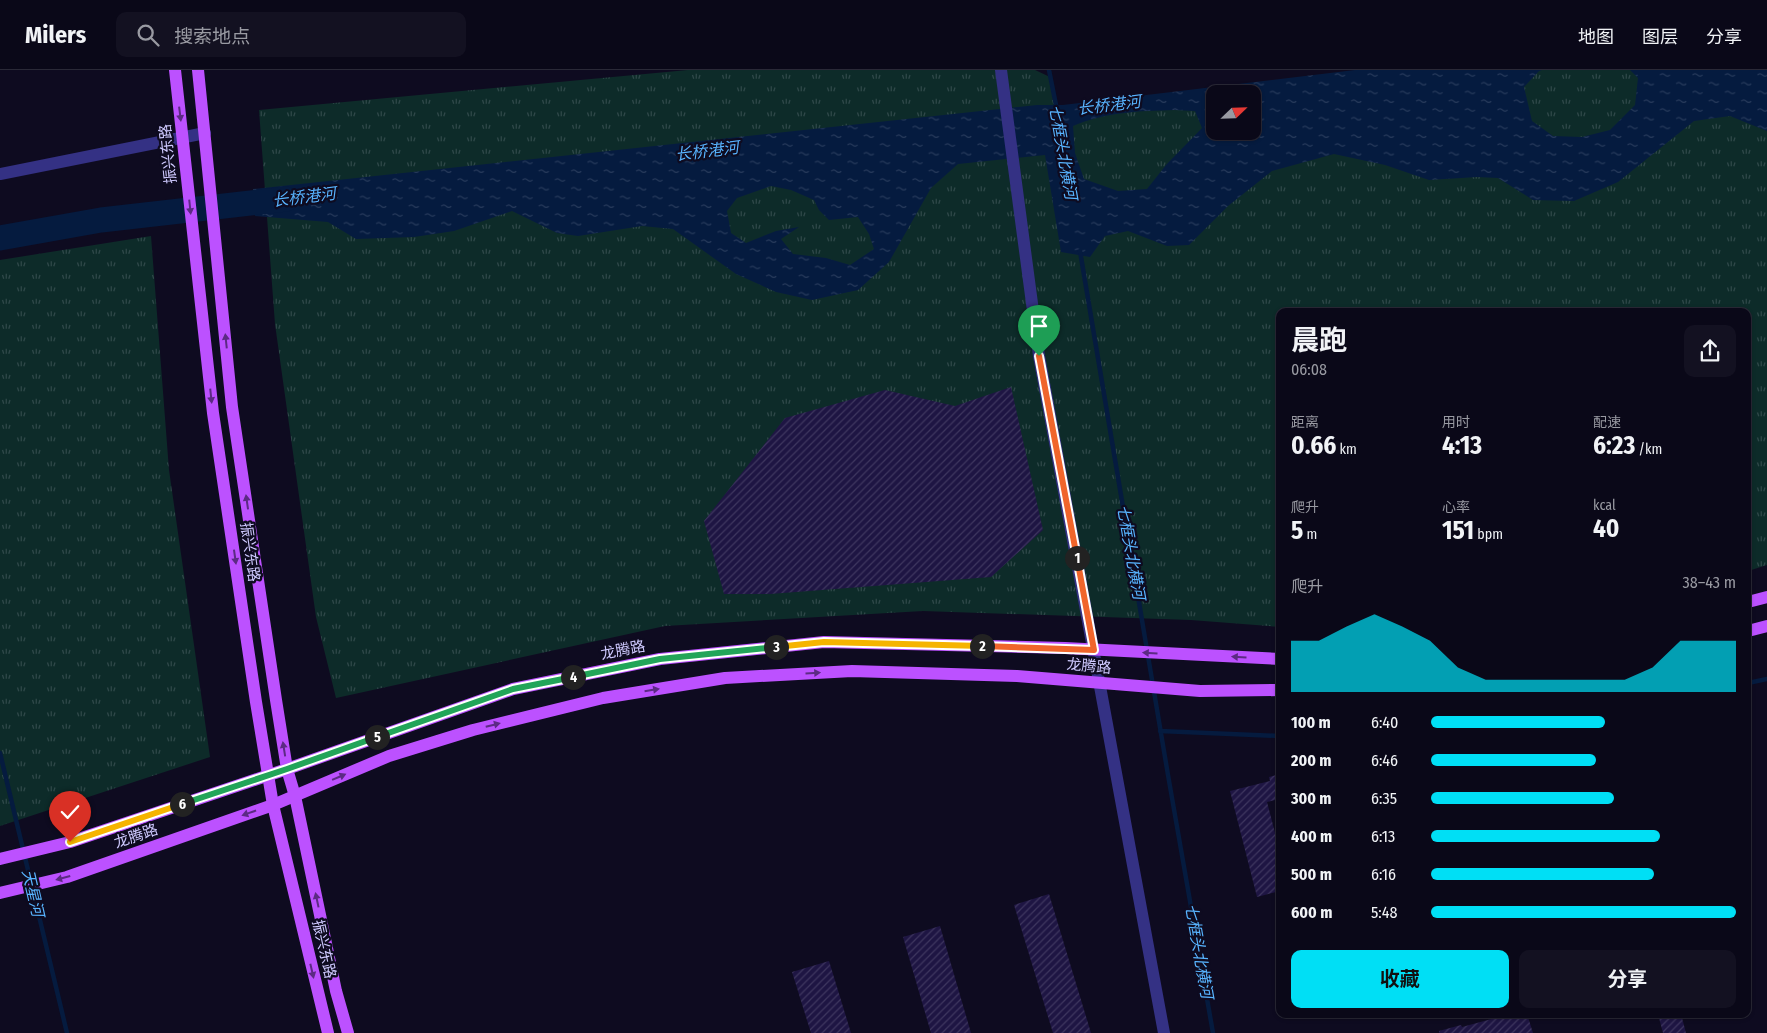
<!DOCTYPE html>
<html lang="zh">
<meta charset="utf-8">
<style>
:root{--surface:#0a0818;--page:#131121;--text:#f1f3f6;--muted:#999aa2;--line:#2a2937;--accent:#00dff5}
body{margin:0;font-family:"Fira Sans Condensed","Noto Sans SC",sans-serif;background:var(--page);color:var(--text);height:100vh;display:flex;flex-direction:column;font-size:19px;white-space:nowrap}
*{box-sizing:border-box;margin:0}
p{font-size:16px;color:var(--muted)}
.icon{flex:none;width:28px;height:28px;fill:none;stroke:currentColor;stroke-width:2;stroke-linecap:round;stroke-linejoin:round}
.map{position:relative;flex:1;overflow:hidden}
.side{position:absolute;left:1276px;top:238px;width:475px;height:710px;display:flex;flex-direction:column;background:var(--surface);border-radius:10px;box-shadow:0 1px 4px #0004,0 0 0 1px var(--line)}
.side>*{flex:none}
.needle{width:32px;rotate:67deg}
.controls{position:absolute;left:1206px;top:15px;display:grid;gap:10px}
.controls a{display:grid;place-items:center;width:55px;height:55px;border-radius:10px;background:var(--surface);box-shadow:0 1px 4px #0004,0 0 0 1px var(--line);font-size:25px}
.pin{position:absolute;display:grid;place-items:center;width:42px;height:42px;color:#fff;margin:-51px -21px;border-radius:50% 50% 50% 0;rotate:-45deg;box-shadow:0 0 5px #0007}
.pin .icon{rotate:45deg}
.km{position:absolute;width:25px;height:25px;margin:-12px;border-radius:50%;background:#222;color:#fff;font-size:14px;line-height:25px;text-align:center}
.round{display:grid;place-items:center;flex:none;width:52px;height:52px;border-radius:10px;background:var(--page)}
.head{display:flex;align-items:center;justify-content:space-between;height:85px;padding:0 15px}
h1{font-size:28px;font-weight:700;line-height:38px}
.figures{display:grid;grid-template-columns:repeat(3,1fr);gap:8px;height:85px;padding:5px 15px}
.figures div{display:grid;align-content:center}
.figures b{font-size:25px;font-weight:700}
.figures small{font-size:14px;font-weight:400}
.figures p{font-size:14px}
.chart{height:140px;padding:10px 15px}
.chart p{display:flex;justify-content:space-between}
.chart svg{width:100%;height:90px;margin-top:5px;fill:var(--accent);opacity:.7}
.cta{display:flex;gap:10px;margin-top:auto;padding:10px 15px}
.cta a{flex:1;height:58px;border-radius:10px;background:var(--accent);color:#111;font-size:20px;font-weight:700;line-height:58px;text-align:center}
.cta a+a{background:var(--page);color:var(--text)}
ul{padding:0 15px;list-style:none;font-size:16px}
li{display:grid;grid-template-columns:80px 60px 1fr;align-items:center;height:38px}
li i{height:12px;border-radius:6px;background:var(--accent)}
header{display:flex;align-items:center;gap:30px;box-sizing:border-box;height:70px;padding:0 25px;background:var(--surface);border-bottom:1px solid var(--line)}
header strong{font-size:24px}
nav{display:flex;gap:28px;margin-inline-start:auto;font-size:18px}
.search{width:350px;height:45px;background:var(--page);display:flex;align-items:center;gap:12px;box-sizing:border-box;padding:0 18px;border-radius:10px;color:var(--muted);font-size:19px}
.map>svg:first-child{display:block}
</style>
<header>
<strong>Milers</strong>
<div class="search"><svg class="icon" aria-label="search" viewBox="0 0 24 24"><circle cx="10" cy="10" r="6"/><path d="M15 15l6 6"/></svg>搜索地点</div>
<nav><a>地图</a><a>图层</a><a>分享</a></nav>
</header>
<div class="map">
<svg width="1767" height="963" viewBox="0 0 1767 963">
<defs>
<pattern id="park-tufts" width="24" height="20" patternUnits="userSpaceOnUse" patternTransform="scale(1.25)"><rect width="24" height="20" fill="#0d2b29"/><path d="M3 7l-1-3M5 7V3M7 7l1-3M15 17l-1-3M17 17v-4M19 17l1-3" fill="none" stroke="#2f4849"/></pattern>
<pattern id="water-ripples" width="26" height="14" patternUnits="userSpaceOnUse" patternTransform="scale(1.25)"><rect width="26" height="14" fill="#051b3f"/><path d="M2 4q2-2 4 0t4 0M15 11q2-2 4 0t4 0" fill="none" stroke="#283b5c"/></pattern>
<pattern id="building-hatch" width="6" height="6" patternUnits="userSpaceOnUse" patternTransform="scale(1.25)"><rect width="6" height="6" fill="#1e1543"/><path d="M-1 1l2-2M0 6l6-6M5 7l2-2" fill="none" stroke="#3e365f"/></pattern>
</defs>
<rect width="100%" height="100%" fill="#0e0b20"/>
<g fill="url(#park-tufts)" fill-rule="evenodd">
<path d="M688,0H1035L1050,7L1057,39L1414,0H1767V495L1748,501V241H1280V557L1191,550L923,541L665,556L336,628L316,547L275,254L259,40ZM1215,24H1252V61H1215Z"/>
<path d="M151,166L169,400L210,687L0,756V190Z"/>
</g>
<path fill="url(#water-ripples)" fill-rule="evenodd" d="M1355,0H1542L1539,1L1524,17L1532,51L1553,66L1582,67L1610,60L1635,35L1638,8L1630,0H1767V61L1730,46L1694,51L1618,112L1574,131L1533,130L1498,108L1477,107L1429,110L1385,95L1334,84L1272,101L1228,136L1189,175L1167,176L1128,161L1105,166L1090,187L1061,182L1045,85L958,94L931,118L889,192L858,220L812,230L776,222L736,204L673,159L642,156L578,166L557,163L512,141L454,161L414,167L356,169L328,152L255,146L253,119L1037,35H1063ZM1215,24H1252V61H1215ZM1174,40L1195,41L1202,58L1166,95L1147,119L1118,121L1084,109L1075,83L1073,56C1106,42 1139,41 1174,40ZM771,116L791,120L814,130L819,140L829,150L858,147L869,164L874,179L850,195L826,188L793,184L781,169L799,157L776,161L746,173L731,163L727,141L737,128Z"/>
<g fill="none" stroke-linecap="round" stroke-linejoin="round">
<g stroke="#051b3f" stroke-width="4.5">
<path d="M1049,0L1057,40"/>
<path d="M1080,181L1168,705L1213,963"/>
<path d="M1748,613L1767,609"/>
<path d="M1160,661L1280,666"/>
<path d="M0,683L67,963"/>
</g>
<path stroke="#051b3f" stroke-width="25" d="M0,168L101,150L286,129"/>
</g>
<g fill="url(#building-hatch)">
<path d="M1011,317L1043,460L991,507L770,524H724L704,451L785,348L885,320L955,336Z"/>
<path d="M1280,704V734L1276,735L1275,730L1267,732L1280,782V821L1257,827L1230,721L1270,711L1269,707Z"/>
<path d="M1049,824L1091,963H1053L1014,835Z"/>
<path d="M940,856L971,963H931L903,867Z"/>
<path d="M829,891L851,963H811L792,902Z"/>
<path d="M1510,944H1527L1533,963H1439V961L1461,955L1462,957Z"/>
<path d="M1600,944H1615L1601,948Z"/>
<path d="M1658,944H1681L1686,963H1663Z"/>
</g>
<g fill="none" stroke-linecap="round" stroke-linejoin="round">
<g stroke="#343184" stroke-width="12">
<path d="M1001,0L1039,286L1164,963"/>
<path d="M0,104L205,63"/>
</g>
<g stroke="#bc51ff" stroke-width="12">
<path d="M175,0L213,343L256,632L273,735L328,963"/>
<path d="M198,0L232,337L276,630L287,699L295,726L336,921L348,963"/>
<path d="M1748,532L1767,527"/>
<path d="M1748,561L1767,556"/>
<path d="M0,789L70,772L287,699L513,619L660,589L824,572L1065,578L1280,589"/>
<path d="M0,823L67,807L273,735L389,686L473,660L603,628L725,608L852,601L1017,606L1200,621L1280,620"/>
</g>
</g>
<defs><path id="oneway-solid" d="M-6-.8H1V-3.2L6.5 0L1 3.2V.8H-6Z" transform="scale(1.25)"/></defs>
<g fill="#5c2a84">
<use href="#oneway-solid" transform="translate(180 44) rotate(83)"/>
<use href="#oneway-solid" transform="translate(190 137) rotate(84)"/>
<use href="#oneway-solid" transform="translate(226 271) rotate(-96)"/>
<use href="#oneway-solid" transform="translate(211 326) rotate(84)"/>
<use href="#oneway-solid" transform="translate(247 432) rotate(-98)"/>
<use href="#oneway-solid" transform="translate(235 487) rotate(82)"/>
<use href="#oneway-solid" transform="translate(1150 583) rotate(-177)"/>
<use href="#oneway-solid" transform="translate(1239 587) rotate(-177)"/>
<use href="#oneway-solid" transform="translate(813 603) rotate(-3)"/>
<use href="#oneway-solid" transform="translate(652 620) rotate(-9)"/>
<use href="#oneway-solid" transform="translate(493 655) rotate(-14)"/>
<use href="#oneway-solid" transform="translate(284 679) rotate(-99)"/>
<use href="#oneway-solid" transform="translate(339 707) rotate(-23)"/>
<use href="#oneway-solid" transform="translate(249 743) rotate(161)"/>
<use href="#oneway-solid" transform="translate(63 808) rotate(165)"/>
<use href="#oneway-solid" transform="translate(317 830) rotate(-102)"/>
<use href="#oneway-solid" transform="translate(312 901) rotate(77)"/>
</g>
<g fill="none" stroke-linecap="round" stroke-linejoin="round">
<defs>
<path id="split-1" d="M1039,286L1077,488"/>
<path id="split-2" d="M982,576L1094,580L1077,488"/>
<path id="split-3" d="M776,577L824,572L982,576"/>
<path id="split-4" d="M573,607L660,589L776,577"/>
<path id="split-5" d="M377,667L513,619L573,607"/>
<path id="split-6" d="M182,734L287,699L377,667"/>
<path id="split-7" d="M70,772L182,734"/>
</defs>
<use href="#split-1" stroke="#fff" stroke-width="10"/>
<use href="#split-2" stroke="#fff" stroke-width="10"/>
<use href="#split-3" stroke="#fff" stroke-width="10"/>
<use href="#split-4" stroke="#fff" stroke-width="10"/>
<use href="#split-5" stroke="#fff" stroke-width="10"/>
<use href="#split-6" stroke="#fff" stroke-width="10"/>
<use href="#split-7" stroke="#fff" stroke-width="10"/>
<use href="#split-1" stroke="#f0652b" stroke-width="6"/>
<use href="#split-2" stroke="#f0652b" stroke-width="6"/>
<use href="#split-3" stroke="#f5b400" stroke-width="6"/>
<use href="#split-4" stroke="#22a559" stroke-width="6"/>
<use href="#split-5" stroke="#22a559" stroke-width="6"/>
<use href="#split-6" stroke="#22a559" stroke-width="6"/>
<use href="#split-7" stroke="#f5b400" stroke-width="6"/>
</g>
<g text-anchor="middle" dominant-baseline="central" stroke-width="4.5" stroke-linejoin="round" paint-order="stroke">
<g font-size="15" fill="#cfcaff" stroke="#0e0b20">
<text transform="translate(168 84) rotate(-96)">振兴东路</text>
<text transform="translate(250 482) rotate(82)">振兴东路</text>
<text transform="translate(623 580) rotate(-11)">龙腾路</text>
<text transform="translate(1089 596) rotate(5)">龙腾路</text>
<text transform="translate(136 766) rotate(-19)">龙腾路</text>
<text transform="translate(324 879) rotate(77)">振兴东路</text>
</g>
<g font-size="16" font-style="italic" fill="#58b4ff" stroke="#0e0b20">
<text transform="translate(1109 35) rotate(-7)">长桥港河</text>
<text transform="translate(707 81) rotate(-7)">长桥港河</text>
<text transform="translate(1063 82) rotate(80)">七框头北横河</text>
<text transform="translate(304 127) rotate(-7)">长桥港河</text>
<text transform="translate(1131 482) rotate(80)">七框头北横河</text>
<text transform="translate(33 823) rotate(77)">天星河</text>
<text transform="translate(1199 881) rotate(80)">七框头北横河</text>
</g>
</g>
</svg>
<div class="controls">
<a><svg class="needle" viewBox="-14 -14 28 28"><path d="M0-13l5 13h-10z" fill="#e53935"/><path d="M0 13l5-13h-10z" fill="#999aa2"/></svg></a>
</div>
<div class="pin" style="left:1039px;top:286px;background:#1e9e55"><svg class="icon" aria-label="arrive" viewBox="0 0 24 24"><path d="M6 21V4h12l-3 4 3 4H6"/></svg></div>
<div class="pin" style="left:70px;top:772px;background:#d93025"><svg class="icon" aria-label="check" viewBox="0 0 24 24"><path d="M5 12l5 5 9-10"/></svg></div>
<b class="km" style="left:1077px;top:488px">1</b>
<b class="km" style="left:982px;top:576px">2</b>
<b class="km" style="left:776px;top:577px">3</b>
<b class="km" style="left:573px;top:607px">4</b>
<b class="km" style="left:377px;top:667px">5</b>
<b class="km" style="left:182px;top:734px">6</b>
<section class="side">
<div class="head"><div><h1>晨跑</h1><p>06:08</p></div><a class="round"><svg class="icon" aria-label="share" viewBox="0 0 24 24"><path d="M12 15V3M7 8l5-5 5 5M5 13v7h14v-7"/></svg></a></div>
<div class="figures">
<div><p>距离</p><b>0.66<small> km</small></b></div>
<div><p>用时</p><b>4:13</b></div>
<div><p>配速</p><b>6:23<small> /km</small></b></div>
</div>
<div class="figures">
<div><p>爬升</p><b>5<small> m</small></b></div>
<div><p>心率</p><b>151<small> bpm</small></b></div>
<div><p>kcal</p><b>40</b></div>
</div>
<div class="chart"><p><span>爬升</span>38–43 m</p>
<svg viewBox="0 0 160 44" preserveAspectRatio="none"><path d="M0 44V19L10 19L20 12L30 6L40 12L50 19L60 32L70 38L80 38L90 38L100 38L110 38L120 38L130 32L140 19L150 19L160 19V44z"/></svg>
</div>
<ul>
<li><b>100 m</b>6:40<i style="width:57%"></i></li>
<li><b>200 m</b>6:46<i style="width:54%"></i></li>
<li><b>300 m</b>6:35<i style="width:60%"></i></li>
<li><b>400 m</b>6:13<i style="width:75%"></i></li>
<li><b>500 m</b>6:16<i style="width:73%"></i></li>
<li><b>600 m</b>5:48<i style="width:100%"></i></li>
</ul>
<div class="cta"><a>收藏</a><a>分享</a></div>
</section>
</div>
